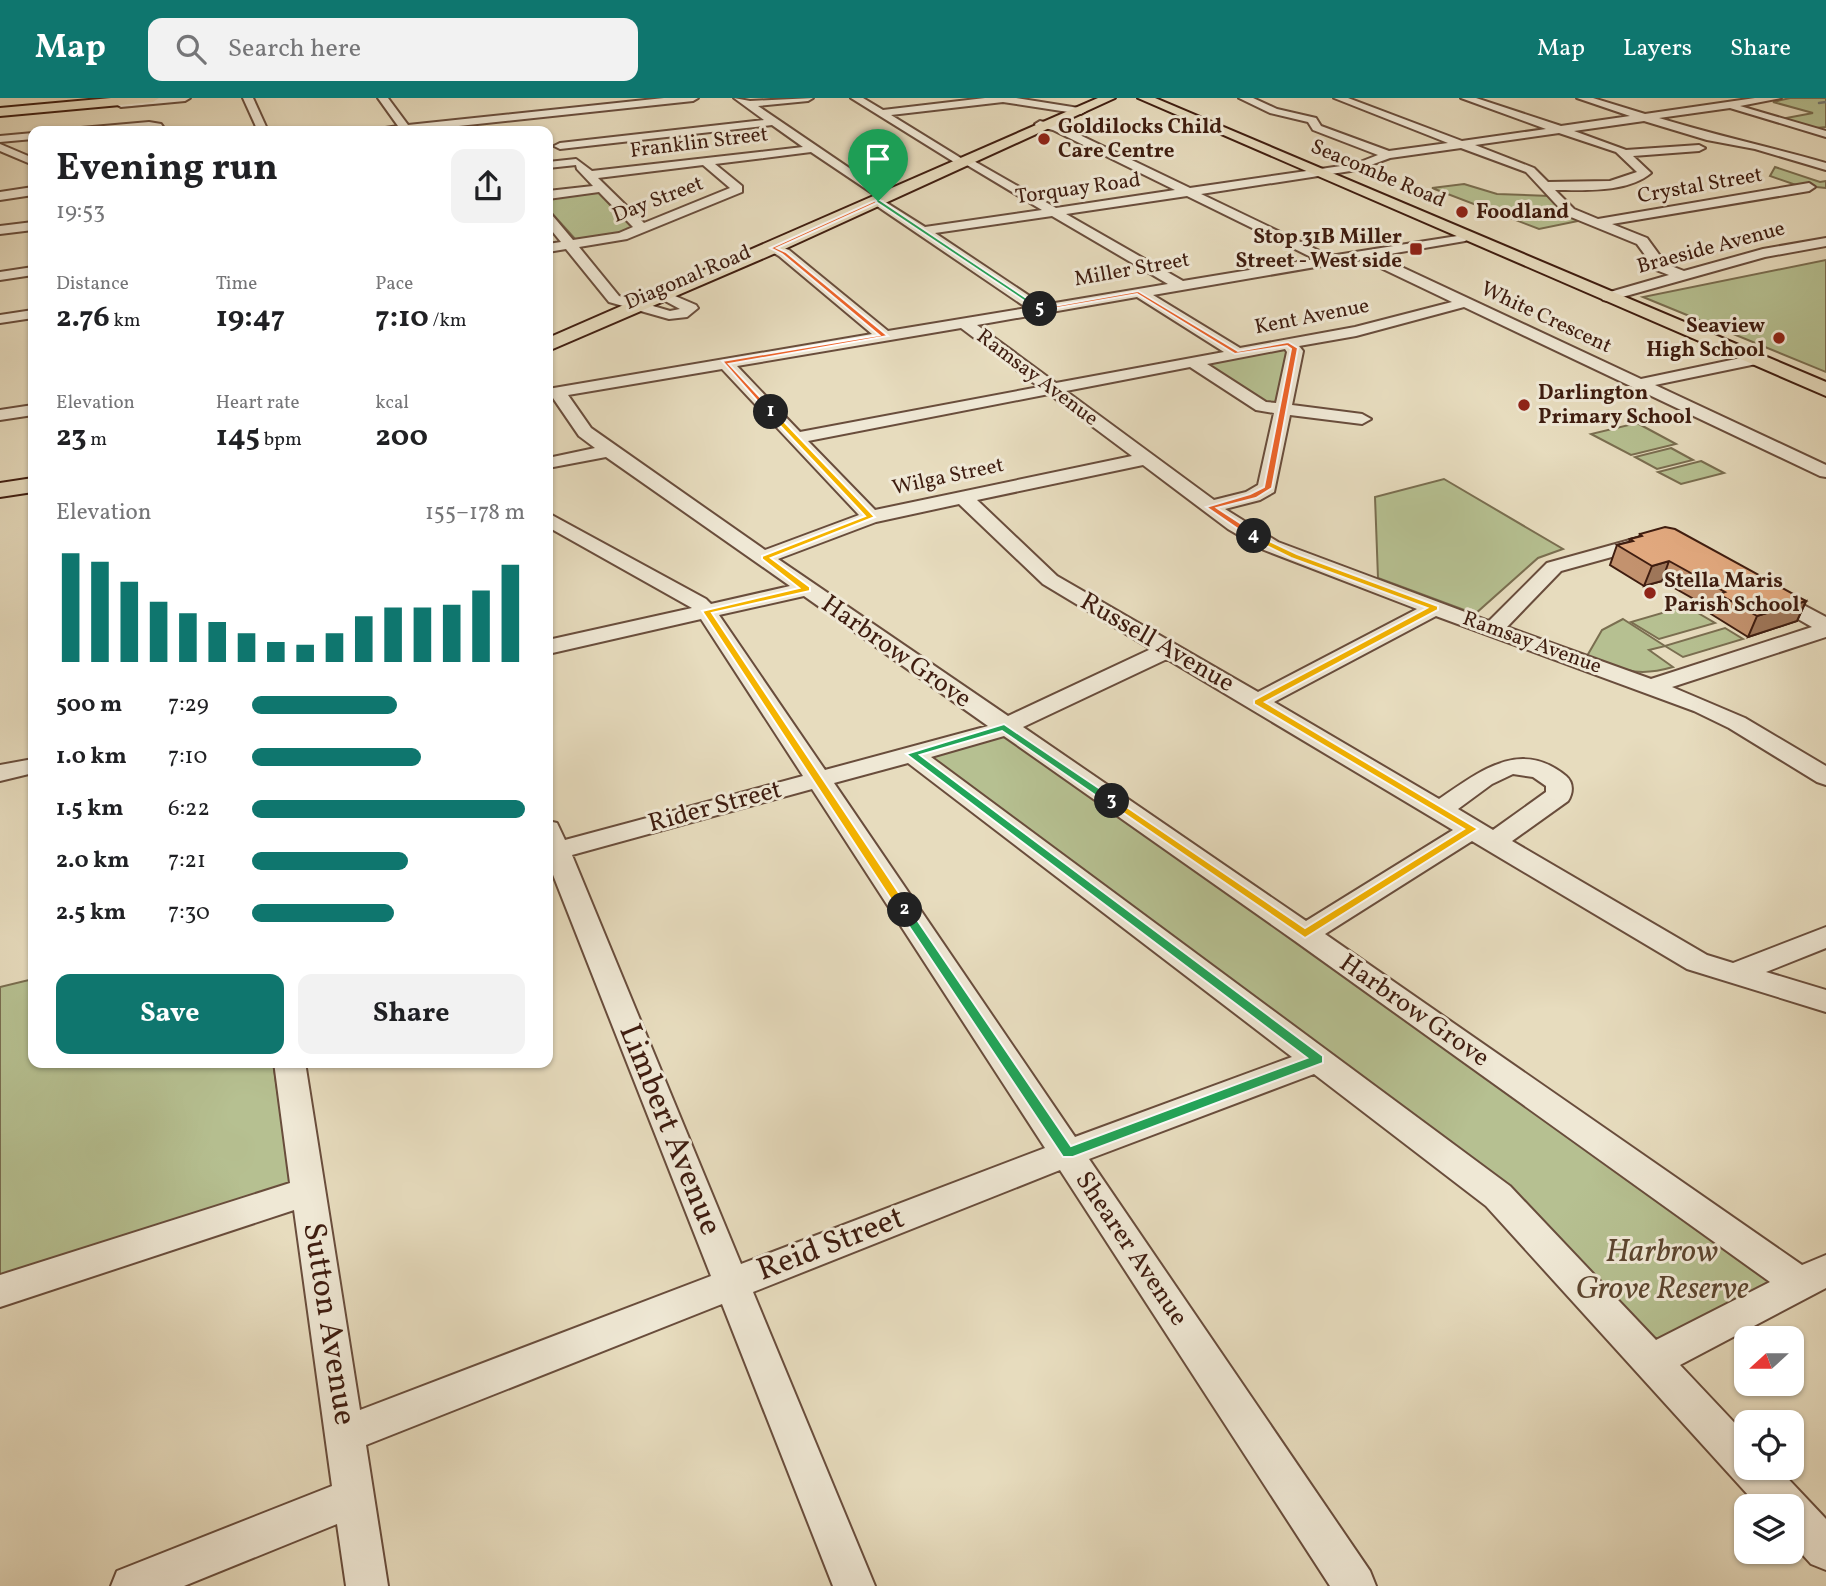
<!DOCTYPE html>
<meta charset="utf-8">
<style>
:root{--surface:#fff;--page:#f2f2f2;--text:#202124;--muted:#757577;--accent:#0f766e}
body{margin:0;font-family:Vollkorn,serif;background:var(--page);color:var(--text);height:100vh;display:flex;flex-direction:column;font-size:26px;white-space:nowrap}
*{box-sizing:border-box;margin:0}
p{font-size:23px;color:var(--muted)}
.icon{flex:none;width:38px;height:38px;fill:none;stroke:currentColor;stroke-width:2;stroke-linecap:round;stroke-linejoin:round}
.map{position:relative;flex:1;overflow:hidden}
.drawer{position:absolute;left:28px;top:28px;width:525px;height:942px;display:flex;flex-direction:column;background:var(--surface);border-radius:14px;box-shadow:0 2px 5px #0004}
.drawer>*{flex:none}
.needle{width:46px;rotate:249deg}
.buttons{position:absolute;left:1734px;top:1228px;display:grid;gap:14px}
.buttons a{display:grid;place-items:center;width:70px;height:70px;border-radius:14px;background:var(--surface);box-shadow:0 2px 5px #0004;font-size:35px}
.pin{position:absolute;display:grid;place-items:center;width:60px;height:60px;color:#fff;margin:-72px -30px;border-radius:50% 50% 50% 0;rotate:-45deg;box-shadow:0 0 7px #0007}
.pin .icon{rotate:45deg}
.km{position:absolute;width:35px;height:35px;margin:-18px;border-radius:50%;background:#222;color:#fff;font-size:19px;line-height:35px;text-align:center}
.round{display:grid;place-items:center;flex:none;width:74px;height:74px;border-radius:14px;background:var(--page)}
.headline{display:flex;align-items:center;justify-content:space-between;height:119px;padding:0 28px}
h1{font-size:38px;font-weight:700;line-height:52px}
.metrics{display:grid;grid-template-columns:repeat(3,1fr);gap:10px;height:119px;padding:7px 28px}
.metrics div{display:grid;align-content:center}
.metrics b{font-size:30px;font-weight:700}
.metrics small{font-size:19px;font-weight:400}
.metrics p{font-size:19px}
.chart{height:196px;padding:14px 28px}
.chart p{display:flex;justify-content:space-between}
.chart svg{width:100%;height:126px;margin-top:7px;stroke:var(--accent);stroke-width:6}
.action{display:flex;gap:14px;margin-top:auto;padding:14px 28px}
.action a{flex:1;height:80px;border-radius:14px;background:var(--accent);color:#fff;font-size:28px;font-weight:700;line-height:80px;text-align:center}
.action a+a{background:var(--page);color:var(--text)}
ul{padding:0 28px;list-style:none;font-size:23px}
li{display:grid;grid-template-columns:112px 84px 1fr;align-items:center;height:52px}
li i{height:18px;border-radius:9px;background:var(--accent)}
header{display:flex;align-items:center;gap:42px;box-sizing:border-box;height:98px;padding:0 35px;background:var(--accent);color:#fff}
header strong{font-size:33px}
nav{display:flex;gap:38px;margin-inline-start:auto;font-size:24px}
.search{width:490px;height:63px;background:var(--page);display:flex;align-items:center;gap:18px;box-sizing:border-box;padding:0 24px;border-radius:14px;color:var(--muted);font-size:26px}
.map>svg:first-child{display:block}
</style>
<header>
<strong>Map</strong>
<div class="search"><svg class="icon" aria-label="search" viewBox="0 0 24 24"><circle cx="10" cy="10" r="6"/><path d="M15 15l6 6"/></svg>Search here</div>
<nav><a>Map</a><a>Layers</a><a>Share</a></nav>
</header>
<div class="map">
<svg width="1826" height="1488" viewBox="0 0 1826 1488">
<rect width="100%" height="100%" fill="#e7dcbe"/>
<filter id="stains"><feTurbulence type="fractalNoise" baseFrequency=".00286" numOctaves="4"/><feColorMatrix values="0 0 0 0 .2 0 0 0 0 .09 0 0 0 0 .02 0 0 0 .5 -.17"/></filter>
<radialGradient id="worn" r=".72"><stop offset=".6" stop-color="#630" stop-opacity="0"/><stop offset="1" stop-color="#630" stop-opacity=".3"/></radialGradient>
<g fill="#b6c091" stroke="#7a6e50" stroke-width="2">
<path d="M1790,0H1826V29L1816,30L1781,21L1813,15L1773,4Z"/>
<path d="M1775,69L1820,84L1826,83V90L1796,87L1770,78Z"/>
<path d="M1464,86L1497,96L1550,98L1583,122L1539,131L1432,90Z"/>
<path d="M600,93L635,128L609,140L576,142L548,111V100Z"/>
<path d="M1826,162V274L1643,199Z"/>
<path d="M1283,251L1289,254L1277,305L1269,306L1205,268L1206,264Z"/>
<path d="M1637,325L1676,346L1631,357L1591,336Z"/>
<path d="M1671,350L1693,362L1657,371L1635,359Z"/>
<path d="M1701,363L1724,375L1681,386L1658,374Z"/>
<path d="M1444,381L1563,451L1538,460L1475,516L1378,480L1375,399Z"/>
<path d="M1686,508L1715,525L1659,541L1631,524Z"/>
<path d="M1623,521L1665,548L1725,530L1743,541L1683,559L1665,548L1649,552L1673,569C1635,580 1623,571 1587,558L1602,532Z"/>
<path d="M1003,633L1787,1183L1650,1255L1507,1094L918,658Z"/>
<path d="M33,881V964H273L292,1092L0,1189V889Z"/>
</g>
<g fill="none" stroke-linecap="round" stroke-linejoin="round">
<path stroke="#747b75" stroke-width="2.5" d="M1819,5L1826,4"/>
<defs>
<g id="minor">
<path d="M153,0H190L185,3L121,9L116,6L121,3Z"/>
<path d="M243,0H253L268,33H258Z"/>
<path d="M378,0H388L408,27L664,0H698L693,3L412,33H378L379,31L398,28Z"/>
<path d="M734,0L750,3L813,0L808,3L758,8L883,93L885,96L879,100L925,129L1042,112L962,64H954L851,0H863L883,12L985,0H1016L1085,11L1086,13L1081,16L1003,4L891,17L964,62H972L1056,110L1175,92L1053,32L1036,28L1035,26L1040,23L1061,28L1190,90L1355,66L1378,57L1313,32L1308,24L1270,15L1239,0H1253L1277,11L1316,20L1321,28L1389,53L1448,45L1334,0H1348L1462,43L1546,31L1461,0H1476L1561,28L1630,18L1577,0H1593L1645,16L1755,0H1781L1740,8L1826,33V39L1730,10L1659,20C1714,37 1770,49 1826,65V72L1755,51L1707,42L1644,23L1574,33L1626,52L1699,47L1705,50L1699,53L1633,58L1651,75C1627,95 1585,92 1555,92L1574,111L1598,121L1809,85L1815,89L1809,93L1612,126L1647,140L1666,166L1684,173L1763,151L1826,140V148L1765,159L1608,203L1603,202L1601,199L1603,196L1669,177L1656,172L1637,146L1566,117L1526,74L1461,50L1390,60L1357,72L1201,96L1330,158L1470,136L1472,139L1465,143L1378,158L1641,281L1755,257L1761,259L1763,262L1761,265L1655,287L1826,367V379L1820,378L1464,209L1356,238L1299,248L1303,253L1292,307L1362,316L1371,321L1362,326L1290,317L1274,394L1260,402L1225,411L1278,444L1489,523L1547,465L1648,437L1655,439L1658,443L1655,447L1561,473L1507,529L1651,581L1812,529L1763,501L1760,497L1763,493H1777L1826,519V539L1672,589L1745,620L1826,668V687L1817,684L1729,630L1694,613L1436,518L1274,604L1439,701C1479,674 1520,640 1566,678C1574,685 1573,695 1568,703L1512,743L1707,857L1733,865L1826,829V850L1766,874L1826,892V914L1687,871L1472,743L1325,836L1802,1167L1826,1157V1190L1680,1267L1746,1337V1370H1778L1826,1421V1472L1811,1466L1792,1445V1409H1759L1486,1108L1314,976L1089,1061L1370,1473L1376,1488H1330L1060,1072L753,1194L875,1488H833L722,1206L366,1347L388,1488H346L337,1426L184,1488H111L117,1473L332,1388L294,1112L0,1209V1177L290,1085L274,964H305L360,1312L711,1178L548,764V723L557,725L565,742L803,678L701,521L548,556V542L692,510L548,429V415L706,501L711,506L790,488L606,359L548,370V360L595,350L579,338L553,300L548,301V291L872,236L779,158L765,150L772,146L789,152L888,233L1027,210L874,106L872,103L878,99L811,54L715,66L742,88V94L627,141L579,149L619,198L670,213L680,211L656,198L658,195H668L696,207L698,210L687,219L669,221L609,204L566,151L548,154V146L561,144L548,128V116L552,117L573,142L619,135L633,129L599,94L548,101V93L593,88L577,71L576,67L548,70V64L576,61L592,73L803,49L772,27L560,51L554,48L560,45L764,22ZM1559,35L1616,54L1637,74L1610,83L1548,84L1534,70L1475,47ZM703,67L730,90L644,125L598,80ZM1187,98L1315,161L1183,183L1066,116ZM1052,118L1168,186L1043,207L935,135ZM1362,161L1452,204L1355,229L1240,250L1153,197ZM1137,199L1224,254L1056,285L977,227ZM961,230L1039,289L800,334L737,268ZM1285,251L1287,254L1276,305L1266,304L1207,266ZM1190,269L1256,312L1274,315L1258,387L1246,394L1214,402L1066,293ZM722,271L859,417L765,452L591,330L568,297ZM1049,296L1132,358L875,412L808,343ZM1143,367L1228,431L1264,452L1417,511L1258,594L1057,478L977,402ZM959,406L1043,486L1151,551L1008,618L778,461L876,424ZM804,498L988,628L825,672L719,517ZM1167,561L1453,732L1306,823L1023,629ZM1004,638L1295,843L1770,1184L1656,1242L1510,1088L931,659ZM908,665L1292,959L1075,1039L834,685ZM1513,676L1533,679L1546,688V694L1493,732L1458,711L1492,686ZM812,691L1045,1050L741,1166L572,757Z"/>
<path d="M149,24L161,26L166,33L149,30L76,33L81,30Z"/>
<path d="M33,35V41L0,44V38Z"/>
<path d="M0,46L33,60V67L0,53Z"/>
<path d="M33,89V97L0,102V94Z"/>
<path d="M33,124V132L0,136V128Z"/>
<path d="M33,169V177L0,182V174Z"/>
<path d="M33,212V220L0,225V217Z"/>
<path d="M33,307V317L0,322V312Z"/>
<path d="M33,661V675L0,683V667Z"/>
</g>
<g id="major">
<path d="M111,0H159L153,4L0,18V10Z"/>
<path d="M1098,0H1115L778,154L548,253V240Z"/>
<path d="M1138,0H1155L1826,284V298Z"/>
<path d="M33,380V394L0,399V385Z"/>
</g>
</defs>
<use href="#minor" stroke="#694d3c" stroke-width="4"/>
<use href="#major" stroke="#3f1d10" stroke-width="4"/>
<use href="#minor" fill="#efe8d5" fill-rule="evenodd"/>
<use href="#major" fill="#e7dcbe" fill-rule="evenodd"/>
</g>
<path fill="#c3926e" stroke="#3f1d10" stroke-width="2" d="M1640,436L1806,503L1797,523L1748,539L1711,516L1713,512L1662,483L1644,488L1610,467L1617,447L1629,444L1630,441L1639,439Z"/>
<g fill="#9f775a" stroke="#3f1d10" stroke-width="2">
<path d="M1669,463L1662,483L1644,488L1652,468Z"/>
<path d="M1806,503L1797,523L1748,539L1757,518Z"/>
</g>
<path fill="#e3aa80" stroke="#3f1d10" stroke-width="2" d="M1665,429L1675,431L1806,503L1757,518L1719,496L1725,494L1669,463L1652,468L1617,447L1633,443L1630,441L1642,438L1640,436Z"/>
<path fill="#f0652b" stroke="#fff" stroke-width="2" d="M876,102L881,103L777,150L786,154L888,238L729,266L774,314L768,315L722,263L879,237L782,156L770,150Z"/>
<path fill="#f5b400" stroke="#fff" stroke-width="2" d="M768,312H773L875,419L771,460L810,489V493L712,515L909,810V815H900L702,513L799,490L762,461V458L865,418L768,315Z"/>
<path fill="#22a559" stroke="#fff" stroke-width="2" d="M1004,626L1115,701V706H1108L1002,633L920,657L1323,958V965L1073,1059H1063L900,815V810H909L1071,1048L1307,960L906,656Z"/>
<path fill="#f5b400" stroke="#fff" stroke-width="2" d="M1254,436L1297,456L1438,508V512L1265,604L1478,731L1305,840L1106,703L1115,701L1305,830L1464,731L1254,606V602L1427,510L1291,460L1251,440Z"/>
<path fill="#f0652b" stroke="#fff" stroke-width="2" d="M1138,193L1238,253L1288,244L1298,250L1272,390L1256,400L1217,410L1257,436V440H1251L1206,409L1250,396L1264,389L1291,251L1287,248L1235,256L1137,196L1040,213L1037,211Z"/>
<path fill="#22a559" stroke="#fff" stroke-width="2" d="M878,101L880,102L1043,211L1038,212L876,104Z"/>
<g fill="#8f2418" stroke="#efe8d5" stroke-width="2.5">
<circle cx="1044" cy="41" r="7"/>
<circle cx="1462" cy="114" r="7"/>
<rect x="1409" y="144" width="14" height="14" rx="3.5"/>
<circle cx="1779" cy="240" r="7"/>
<circle cx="1524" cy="307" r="7"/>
<circle cx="1650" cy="495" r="7"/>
</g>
<g text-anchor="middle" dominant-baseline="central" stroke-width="6" stroke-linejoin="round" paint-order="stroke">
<g font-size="21" font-weight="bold" fill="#3f1d10" stroke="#efe8d5" text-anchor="start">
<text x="1058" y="29">Goldilocks Child<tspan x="1058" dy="24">Care Centre</tspan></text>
<text x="1476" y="114">Foodland</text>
<text x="1402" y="139" text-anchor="end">Stop 31B Miller<tspan x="1402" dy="24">Street - West side</tspan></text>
<text x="1765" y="228" text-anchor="end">Seaview<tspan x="1765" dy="24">High School</tspan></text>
<text x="1538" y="295">Darlington<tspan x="1538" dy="24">Primary School</tspan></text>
<text x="1664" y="483">Stella Maris<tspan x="1664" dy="24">Parish School</tspan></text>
</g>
<g font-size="21" fill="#3f1d10" stroke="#efe8d5">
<text transform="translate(699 45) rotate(-7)">Franklin Street</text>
<text transform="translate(1378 76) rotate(23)">Seacombe Road</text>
<text transform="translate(1700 88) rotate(-10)">Crystal Street</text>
<text transform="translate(1078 91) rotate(-8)">Torquay Road</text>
<text transform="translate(658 102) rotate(-21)">Day Street</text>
<text transform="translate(1711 150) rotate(-15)">Braeside Avenue</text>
<text transform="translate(1132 172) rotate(-10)">Miller Street</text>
<text transform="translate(688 180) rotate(-23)">Diagonal Road</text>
<text transform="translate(1312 219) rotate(-11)">Kent Avenue</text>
<text transform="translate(1546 220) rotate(25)">White Crescent</text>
<text transform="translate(1037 280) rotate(37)">Ramsay Avenue</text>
<text transform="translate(948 379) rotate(-12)">Wilga Street</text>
<text transform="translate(1532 545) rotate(20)">Ramsay Avenue</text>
</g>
<g font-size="26" fill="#3f1d10" stroke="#efe8d5">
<text transform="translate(1157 545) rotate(30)">Russell Avenue</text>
<text transform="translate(896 554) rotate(35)">Harbrow Grove</text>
<text transform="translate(715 709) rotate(-15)">Rider Street</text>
<text transform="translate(1414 913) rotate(35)">Harbrow Grove</text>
<text transform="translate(1131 1151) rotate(56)">Shearer Avenue</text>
</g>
<g font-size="32" fill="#3f1d10" stroke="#efe8d5">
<text transform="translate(669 1032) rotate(68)">Limbert Avenue</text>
<text transform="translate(831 1147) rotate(-21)">Reid Street</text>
<text transform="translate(328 1226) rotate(81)">Sutton Avenue</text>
</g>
<g font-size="32" font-style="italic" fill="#5d4630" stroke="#efe8d5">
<text x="1662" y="1155">Harbrow<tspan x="1662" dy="37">Grove Reserve</tspan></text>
</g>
</g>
<rect width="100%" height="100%" filter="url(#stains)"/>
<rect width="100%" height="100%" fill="url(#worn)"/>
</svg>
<div class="buttons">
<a><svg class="needle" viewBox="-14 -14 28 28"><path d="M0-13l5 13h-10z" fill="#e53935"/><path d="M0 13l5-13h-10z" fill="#757577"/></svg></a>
<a><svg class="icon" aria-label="locate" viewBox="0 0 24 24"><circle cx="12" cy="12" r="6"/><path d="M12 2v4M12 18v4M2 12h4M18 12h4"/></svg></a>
<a><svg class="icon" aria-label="layers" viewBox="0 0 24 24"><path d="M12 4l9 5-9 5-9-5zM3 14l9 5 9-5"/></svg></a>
</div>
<div class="pin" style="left:878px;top:103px;background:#1e9e55"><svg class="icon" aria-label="arrive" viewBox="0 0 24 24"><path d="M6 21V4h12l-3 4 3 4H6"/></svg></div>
<b class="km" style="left:771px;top:314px">1</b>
<b class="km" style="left:905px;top:812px">2</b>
<b class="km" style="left:1112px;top:703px">3</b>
<b class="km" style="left:1254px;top:438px">4</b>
<b class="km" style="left:1040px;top:211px">5</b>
<section class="drawer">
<div class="headline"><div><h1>Evening run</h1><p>19:53</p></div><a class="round"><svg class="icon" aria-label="share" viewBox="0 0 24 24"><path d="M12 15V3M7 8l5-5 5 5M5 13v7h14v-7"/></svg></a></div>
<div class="metrics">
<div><p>Distance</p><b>2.76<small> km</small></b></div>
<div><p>Time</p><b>19:47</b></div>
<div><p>Pace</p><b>7:10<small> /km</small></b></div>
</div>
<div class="metrics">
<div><p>Elevation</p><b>23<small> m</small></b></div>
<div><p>Heart rate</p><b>145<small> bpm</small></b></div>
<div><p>kcal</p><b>200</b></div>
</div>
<div class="chart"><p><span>Elevation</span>155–178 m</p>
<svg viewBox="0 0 160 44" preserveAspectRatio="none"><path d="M5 44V6M15 44V9M25 44V16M35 44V23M45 44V27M55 44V30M65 44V34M75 44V37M85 44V38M95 44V34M105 44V28M115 44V25M125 44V25M135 44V24M145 44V19M155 44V10"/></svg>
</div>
<ul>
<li><b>500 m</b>7:29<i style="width:53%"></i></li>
<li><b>1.0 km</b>7:10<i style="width:62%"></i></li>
<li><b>1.5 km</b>6:22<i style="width:100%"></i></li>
<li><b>2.0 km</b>7:21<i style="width:57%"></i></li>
<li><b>2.5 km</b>7:30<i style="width:52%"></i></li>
</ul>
<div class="action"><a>Save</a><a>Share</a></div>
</section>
</div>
